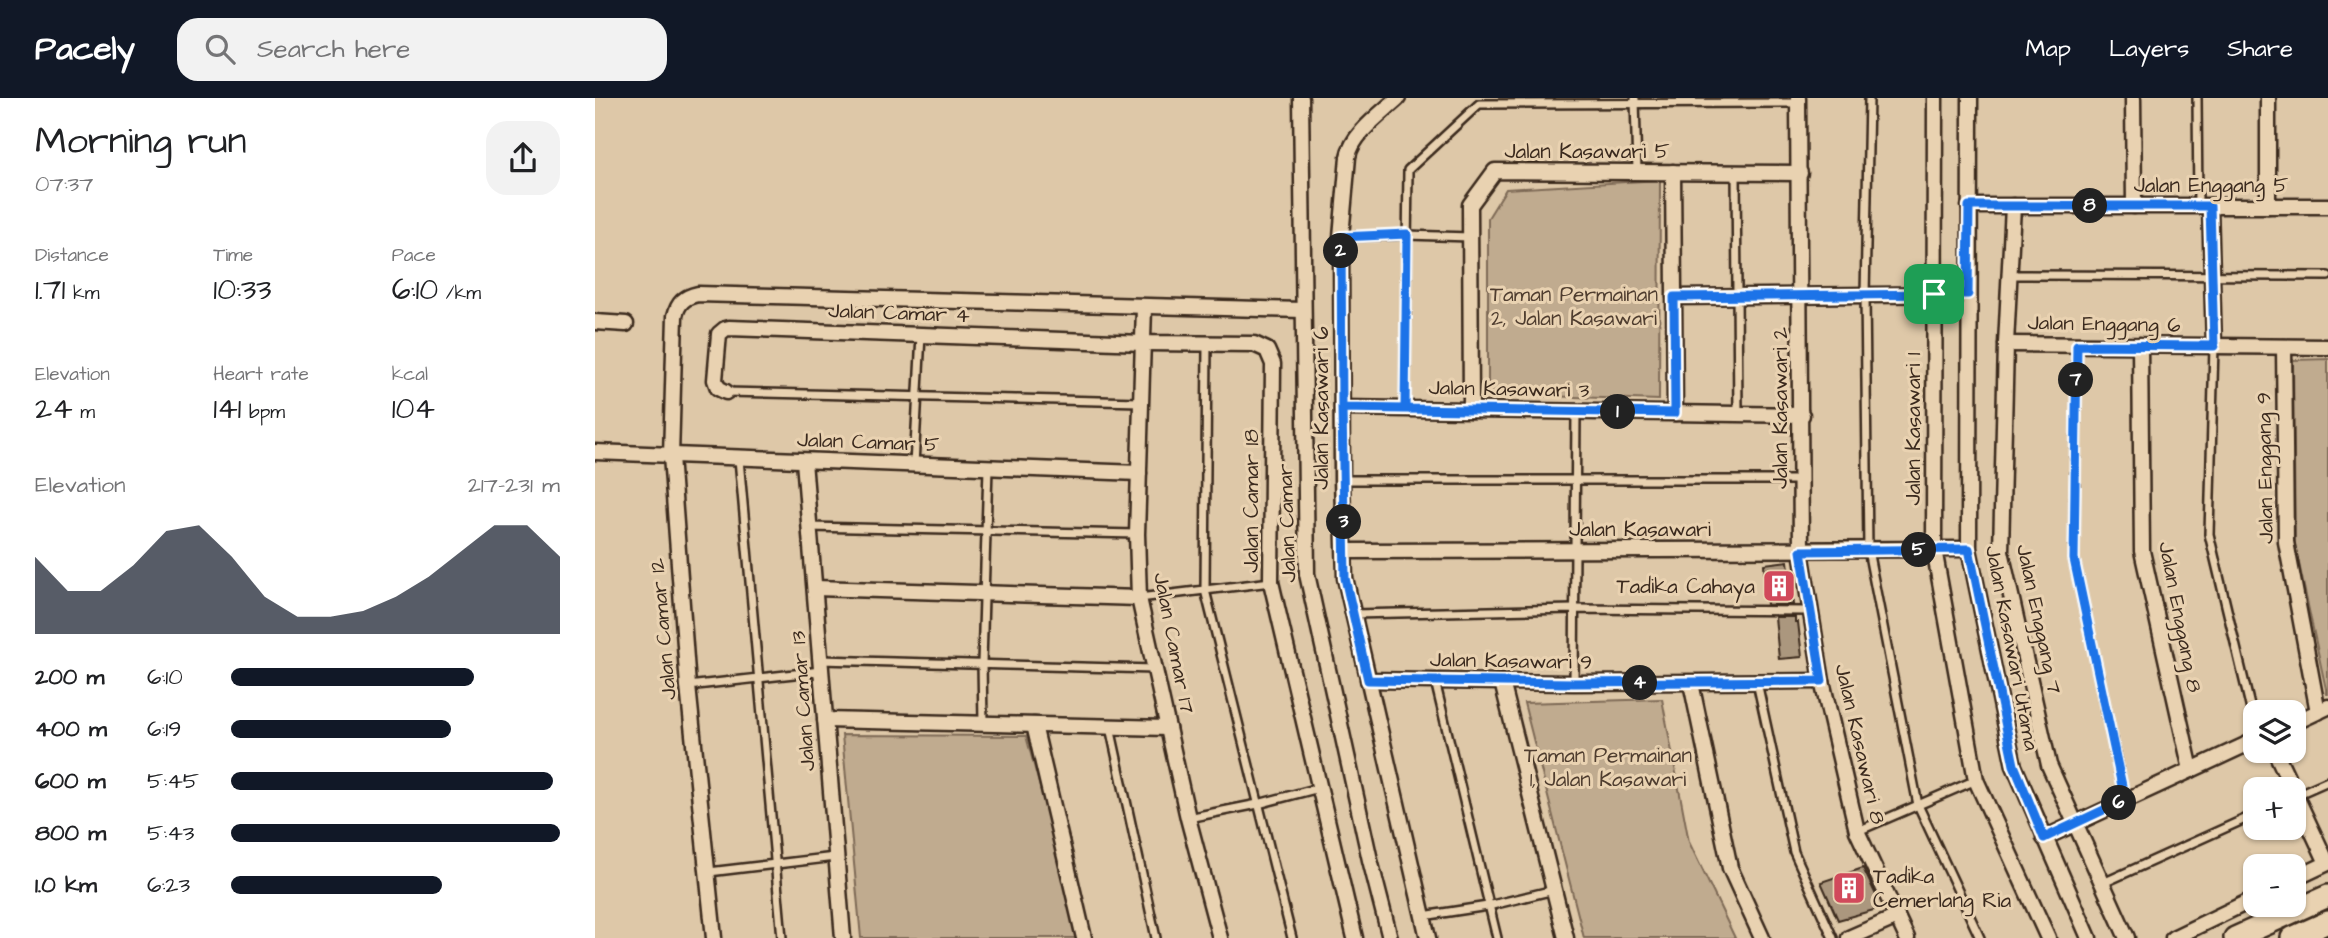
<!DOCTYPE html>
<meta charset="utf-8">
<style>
:root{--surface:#fff;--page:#f2f2f2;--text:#202124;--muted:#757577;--accent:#111827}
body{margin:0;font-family:"Architects Daughter",sans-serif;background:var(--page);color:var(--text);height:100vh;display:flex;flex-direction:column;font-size:26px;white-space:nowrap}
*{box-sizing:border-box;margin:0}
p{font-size:23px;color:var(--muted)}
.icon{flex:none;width:38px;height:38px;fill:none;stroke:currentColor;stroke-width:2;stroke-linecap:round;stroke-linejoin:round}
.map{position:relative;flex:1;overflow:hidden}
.side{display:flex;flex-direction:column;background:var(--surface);width:595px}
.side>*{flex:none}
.tools{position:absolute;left:1648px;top:602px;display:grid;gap:14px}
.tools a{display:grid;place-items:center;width:63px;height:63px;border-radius:14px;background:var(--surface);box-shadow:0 2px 5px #0004;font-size:35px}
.pin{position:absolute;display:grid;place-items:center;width:60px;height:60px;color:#fff;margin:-30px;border-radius:14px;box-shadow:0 4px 10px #0006}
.km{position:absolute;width:35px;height:35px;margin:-18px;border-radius:50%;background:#222;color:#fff;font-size:19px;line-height:35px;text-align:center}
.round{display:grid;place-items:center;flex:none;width:74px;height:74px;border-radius:21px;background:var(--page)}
.headline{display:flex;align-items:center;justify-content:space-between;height:119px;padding:0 35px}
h1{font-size:38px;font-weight:600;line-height:52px}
.figures{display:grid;grid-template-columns:repeat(3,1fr);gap:10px;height:119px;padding:7px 35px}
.figures div{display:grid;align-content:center}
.figures b{font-size:30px;font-weight:600}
.figures small{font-size:19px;font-weight:400}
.figures p{font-size:19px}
.chart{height:196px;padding:14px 35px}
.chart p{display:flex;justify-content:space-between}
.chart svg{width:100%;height:126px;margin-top:7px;fill:var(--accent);opacity:.7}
ul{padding:0 35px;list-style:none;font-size:23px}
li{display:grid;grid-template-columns:112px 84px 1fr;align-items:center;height:52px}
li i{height:18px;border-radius:9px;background:var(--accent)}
header{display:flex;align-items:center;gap:42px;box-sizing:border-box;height:98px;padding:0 35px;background:var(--accent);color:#fff}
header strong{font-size:33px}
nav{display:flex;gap:38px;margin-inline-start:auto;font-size:24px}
.search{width:490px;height:63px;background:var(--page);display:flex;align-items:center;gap:18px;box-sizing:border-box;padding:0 24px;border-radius:21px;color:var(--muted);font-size:26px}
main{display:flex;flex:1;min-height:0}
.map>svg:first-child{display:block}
</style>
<header>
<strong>Pacely</strong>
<div class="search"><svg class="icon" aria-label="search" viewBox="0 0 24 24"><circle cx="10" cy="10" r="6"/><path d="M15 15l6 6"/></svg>Search here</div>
<nav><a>Map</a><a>Layers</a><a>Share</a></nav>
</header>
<main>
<section class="side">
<div class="headline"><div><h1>Morning run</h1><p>07:37</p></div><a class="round"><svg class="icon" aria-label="share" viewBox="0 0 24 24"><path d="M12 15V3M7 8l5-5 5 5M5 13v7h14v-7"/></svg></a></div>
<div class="figures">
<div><p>Distance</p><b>1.71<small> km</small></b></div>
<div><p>Time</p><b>10:33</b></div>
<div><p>Pace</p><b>6:10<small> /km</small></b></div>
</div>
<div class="figures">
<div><p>Elevation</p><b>24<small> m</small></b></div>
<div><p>Heart rate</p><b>141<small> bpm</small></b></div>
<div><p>kcal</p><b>104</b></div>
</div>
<div class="chart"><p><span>Elevation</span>217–231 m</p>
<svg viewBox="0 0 160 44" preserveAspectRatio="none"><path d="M0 44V17L10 29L20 29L30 20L40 8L50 6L60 17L70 31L80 38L90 38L100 36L110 31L120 24L130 15L140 6L150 6L160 17V44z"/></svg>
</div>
<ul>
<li><b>200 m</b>6:10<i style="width:74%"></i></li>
<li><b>400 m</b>6:19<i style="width:67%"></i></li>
<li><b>600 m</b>5:45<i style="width:98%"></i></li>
<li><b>800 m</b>5:43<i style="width:100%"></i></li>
<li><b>1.0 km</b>6:23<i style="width:64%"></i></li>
</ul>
</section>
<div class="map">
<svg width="1733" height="840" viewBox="0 0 1733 840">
<rect width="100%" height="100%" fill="#dec8a8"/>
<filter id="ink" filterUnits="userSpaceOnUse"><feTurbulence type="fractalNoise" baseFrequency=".0143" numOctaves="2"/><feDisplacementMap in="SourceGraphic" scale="14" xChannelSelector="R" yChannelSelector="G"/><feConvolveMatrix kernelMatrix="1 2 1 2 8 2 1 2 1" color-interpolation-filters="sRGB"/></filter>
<g filter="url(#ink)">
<g fill="#c0ab8f" stroke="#7e6a56" stroke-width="2">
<path d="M1065,82L1064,302L893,296V120L911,91Z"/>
<path d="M1733,261V596H1732L1700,447L1698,262Z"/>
<path d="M1067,601L1094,744L1140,840H989L929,605Z"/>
<path d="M247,637L431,638L486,840H266Z"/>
</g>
<g fill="#ab977e" stroke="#3b2a1e" stroke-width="2">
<path d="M1193,463L1198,507H1172L1169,466Z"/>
<path d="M1180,519H1200V524H1203L1207,559L1184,561Z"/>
<path d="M1268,770L1282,799L1279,812L1243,822L1226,784Z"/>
</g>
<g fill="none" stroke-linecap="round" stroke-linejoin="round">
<defs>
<g id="lane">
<path d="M1274,0L1270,197L1273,452L1323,707L1385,840"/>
<path d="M1602,0L1603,108"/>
<path d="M1040,1L1042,74"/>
<path d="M1141,75L1143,316"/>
<path d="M747,139L812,137L875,139"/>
<path d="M1415,177L1733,178"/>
<path d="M612,246L610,492L697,840"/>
<path d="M1482,247L1479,461L1530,702"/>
<path d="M1619,248L1614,436L1661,633"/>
<path d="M131,294L545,304"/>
<path d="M810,311L813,72L884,6L1203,5"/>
<path d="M144,361L187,840"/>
<path d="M319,367L326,237"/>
<path d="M747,382H1206"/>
<path d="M214,429L542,436"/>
<path d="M544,500L676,484"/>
<path d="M758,516L979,511L1214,513"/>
<path d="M225,562L559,571"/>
<path d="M840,583L902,840"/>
<path d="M1162,584L1199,754L1238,840"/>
<path d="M979,585L981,314"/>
<path d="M93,588L226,573"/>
<path d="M388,625L387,565L393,370"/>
<path d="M515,629L561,840"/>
<path d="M1699,698L1733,683"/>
<path d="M593,720L663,706L724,690"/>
<path d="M1263,733L1381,682"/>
<path d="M114,774L240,759"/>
<path d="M1506,786L1661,716"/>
<path d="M828,818L893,808L959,792"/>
</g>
<g id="street">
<path d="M706,0L712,476L775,762L795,840"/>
<path d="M803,0C786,16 757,36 753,59L746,139L747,382L750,480L833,840"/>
<path d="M1203,0L1206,453L1227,583L1262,733L1312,840"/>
<path d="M1340,0L1339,451L1381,682L1453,840"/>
<path d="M1375,0L1374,451L1419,668L1494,840"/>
<path d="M1538,0L1539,108"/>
<path d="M1078,74L1080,315"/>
<path d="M1374,108H1733"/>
<path d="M1418,108L1411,246L1406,453L1454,667L1532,840"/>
<path d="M1615,108L1619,248"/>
<path d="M1673,108V0"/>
<path d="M1079,199L1373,196"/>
<path d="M549,209L542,436L544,500L593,720L625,840"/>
<path d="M0,224L31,226"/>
<path d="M1411,246L1733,249"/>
<path d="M1545,247L1547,453L1596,672"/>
<path d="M1689,249L1691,444L1723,614"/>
<path d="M131,294L123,290L120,282L124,236L130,231L134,230L548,245L659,246L672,252L678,266L676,484L760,840"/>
<path d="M748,310L1207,317"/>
<path d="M876,312L875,107L900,73L1205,75"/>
<path d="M0,354L544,375"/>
<path d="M209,363L248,840"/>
<path d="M750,453L1374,451"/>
<path d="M220,490L544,500"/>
<path d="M773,582L979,585L1227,583"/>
<path d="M907,584L971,840"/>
<path d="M1096,585L1135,770L1167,840"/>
<path d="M230,622L573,630"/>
<path d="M1699,625L1733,609"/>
<path d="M439,627L489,840"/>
<path d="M1680,653L1698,691"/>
<path d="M1699,694L1732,765"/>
<path d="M1449,740L1661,642"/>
<path d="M1699,781L1733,765"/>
<path d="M119,840L93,588L76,358L80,218C83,205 89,199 103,196L708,212"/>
<path d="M1254,840L1302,819"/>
<path d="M1578,840L1661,800"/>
</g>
<g id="secondary">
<path d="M1640,840L1733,798"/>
<path d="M1697,840L1733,824"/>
</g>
</defs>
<use href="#lane" stroke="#3b2a1e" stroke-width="12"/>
<use href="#street" stroke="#3b2a1e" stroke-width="19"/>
<use href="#secondary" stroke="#3b2a1e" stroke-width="26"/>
<use href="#lane" stroke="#e9d2b1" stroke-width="7"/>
<use href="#street" stroke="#e9d2b1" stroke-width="14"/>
<use href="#secondary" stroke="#e9d2b1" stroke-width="21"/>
</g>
</g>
<g fill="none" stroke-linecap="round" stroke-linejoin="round" filter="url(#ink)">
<defs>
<path id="route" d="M1339,196L1079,199L1080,315L747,310L746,139L812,136L810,311L747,310L750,480L773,582L979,585L1227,583L1206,453L1374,451L1419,667L1449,740L1530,702L1479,461L1482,247L1619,248L1615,108H1374L1373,196H1339"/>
</defs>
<use href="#route" stroke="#fff" stroke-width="14"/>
<use href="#route" stroke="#1a73e8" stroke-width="9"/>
</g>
<defs>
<symbol id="building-square" viewBox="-11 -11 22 22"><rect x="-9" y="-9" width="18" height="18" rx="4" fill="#d1495b" stroke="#e9d2b1"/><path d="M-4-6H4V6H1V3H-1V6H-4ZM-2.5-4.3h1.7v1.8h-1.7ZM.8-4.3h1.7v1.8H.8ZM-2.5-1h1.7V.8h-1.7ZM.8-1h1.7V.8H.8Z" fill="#fff"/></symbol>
</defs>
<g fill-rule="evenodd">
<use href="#building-square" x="1165" y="469" width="38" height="38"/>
<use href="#building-square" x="1235" y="771" width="38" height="38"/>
</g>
<g text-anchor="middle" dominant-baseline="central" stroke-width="6" stroke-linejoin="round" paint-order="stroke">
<g font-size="21" fill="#3b2a1e" stroke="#e9d2b1">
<text x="992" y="53">Jalan Kasawari 5</text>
<text x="1616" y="87">Jalan Enggang 5</text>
<text transform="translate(304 215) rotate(2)">Jalan Camar 4</text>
<text transform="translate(1509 226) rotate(1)">Jalan Enggang 6</text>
<text transform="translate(914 291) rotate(1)">Jalan Kasawari 3</text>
<text transform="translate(726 310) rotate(-90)">Jalan Kasawari 6</text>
<text transform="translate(1185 310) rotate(-90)">Jalan Kasawari 2</text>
<text transform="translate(1318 331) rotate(-90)">Jalan Kasawari 1</text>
<text transform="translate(273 344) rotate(2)">Jalan Camar 5</text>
<text transform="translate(1670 370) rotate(-91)">Jalan Enggang 9</text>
<text transform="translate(656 403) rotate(-90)">Jalan Camar 18</text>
<text transform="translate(692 425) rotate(-92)">Jalan Camar</text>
<text x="1045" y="431">Jalan Kasawari</text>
<text transform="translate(1585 519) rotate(79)">Jalan Enggang 8</text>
<text transform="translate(1444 521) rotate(78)">Jalan Enggang 7</text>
<text transform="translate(68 531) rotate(-95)">Jalan Camar 12</text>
<text transform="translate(579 545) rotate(79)">Jalan Camar 17</text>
<text transform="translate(1417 550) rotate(79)">Jalan Kasawari Utama</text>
<text transform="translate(916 563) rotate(1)">Jalan Kasawari 9</text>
<text transform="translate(208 603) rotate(-94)">Jalan Camar 13</text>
<text transform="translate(1265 646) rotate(77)">Jalan Kasawari 8</text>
</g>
<g font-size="21" fill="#4f3d2f" stroke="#e9d2b1">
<text x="979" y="196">Taman Permainan<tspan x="979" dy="24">2, Jalan Kasawari</tspan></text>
<text x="1013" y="657">Taman Permainan<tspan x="1013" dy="24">1, Jalan Kasawari</tspan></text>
</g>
<g font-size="21" fill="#3b2a1e" stroke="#e9d2b1" text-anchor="end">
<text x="1160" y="488">Tadika Cahaya</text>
<text x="1278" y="778" text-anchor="start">Tadika<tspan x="1278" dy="24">Cemerlang Ria</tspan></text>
</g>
</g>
</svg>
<div class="tools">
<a><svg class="icon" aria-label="layers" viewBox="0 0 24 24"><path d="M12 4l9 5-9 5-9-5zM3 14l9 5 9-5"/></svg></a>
<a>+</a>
<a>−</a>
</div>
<div class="pin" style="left:1339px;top:196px;background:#1e9e55"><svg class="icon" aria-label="arrive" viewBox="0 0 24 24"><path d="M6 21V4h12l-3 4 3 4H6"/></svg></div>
<b class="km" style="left:1023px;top:314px">1</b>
<b class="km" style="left:746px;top:153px">2</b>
<b class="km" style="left:749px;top:424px">3</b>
<b class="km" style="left:1045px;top:585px">4</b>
<b class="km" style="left:1324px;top:452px">5</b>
<b class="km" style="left:1524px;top:705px">6</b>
<b class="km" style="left:1481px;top:282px">7</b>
<b class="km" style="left:1495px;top:108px">8</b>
</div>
</main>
